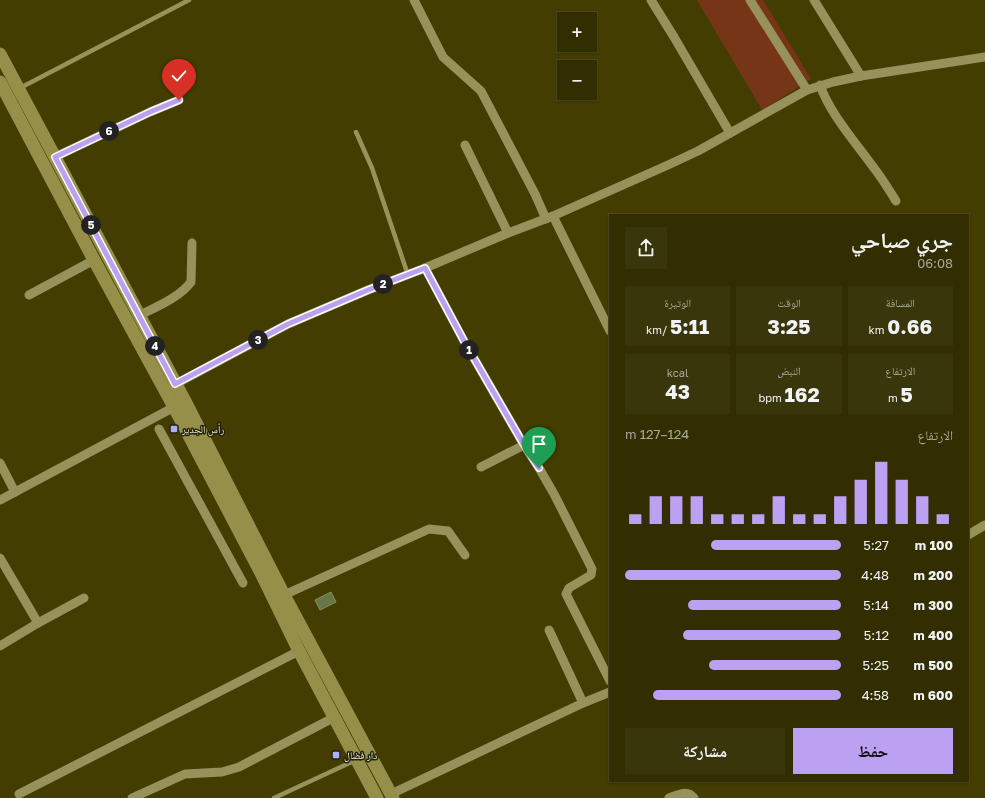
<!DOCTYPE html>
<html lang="ar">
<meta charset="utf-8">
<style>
:root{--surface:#322e01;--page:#3a360b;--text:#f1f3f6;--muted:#a8a899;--line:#4d4a23;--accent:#bca0f2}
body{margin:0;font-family:"Golos Text","Noto Naskh Arabic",sans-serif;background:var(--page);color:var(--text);direction:rtl;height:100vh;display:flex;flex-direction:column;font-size:15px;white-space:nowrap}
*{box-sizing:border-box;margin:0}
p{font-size:13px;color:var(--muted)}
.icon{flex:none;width:22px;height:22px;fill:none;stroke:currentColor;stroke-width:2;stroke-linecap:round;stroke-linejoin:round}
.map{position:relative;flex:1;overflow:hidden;direction:ltr}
.drawer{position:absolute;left:609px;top:214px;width:360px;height:568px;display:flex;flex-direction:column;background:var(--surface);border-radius:0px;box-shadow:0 1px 3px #0004,0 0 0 1px var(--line);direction:rtl}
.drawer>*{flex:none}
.tools{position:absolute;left:557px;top:12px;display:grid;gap:8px}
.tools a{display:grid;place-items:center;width:40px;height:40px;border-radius:0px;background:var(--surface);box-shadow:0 1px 3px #0004,0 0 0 1px var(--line);font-size:20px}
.pin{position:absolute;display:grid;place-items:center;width:34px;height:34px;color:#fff;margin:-41px -17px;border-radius:50% 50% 50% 0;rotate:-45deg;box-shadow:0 0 4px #0007}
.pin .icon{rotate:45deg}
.km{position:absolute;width:20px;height:20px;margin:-10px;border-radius:50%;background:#222;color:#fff;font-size:11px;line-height:20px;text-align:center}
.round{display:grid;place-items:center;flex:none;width:42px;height:42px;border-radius:0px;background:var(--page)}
.summary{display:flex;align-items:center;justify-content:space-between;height:68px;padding:0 16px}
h1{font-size:22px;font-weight:700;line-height:30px}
.metrics{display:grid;grid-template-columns:repeat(3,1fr);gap:6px;height:68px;padding:4px 16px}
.metrics div{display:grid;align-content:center;border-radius:0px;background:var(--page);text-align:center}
.metrics b{font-size:20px;font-weight:700}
.metrics small{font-size:11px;font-weight:400}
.metrics p{font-size:11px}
.chart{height:112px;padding:8px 16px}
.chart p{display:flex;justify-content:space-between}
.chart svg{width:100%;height:72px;margin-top:4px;stroke:var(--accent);stroke-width:6}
.button{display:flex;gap:8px;margin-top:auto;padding:8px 16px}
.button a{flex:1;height:46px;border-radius:0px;background:var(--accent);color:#111;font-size:16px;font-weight:700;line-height:46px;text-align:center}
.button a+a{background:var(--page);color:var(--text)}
ul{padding:0 16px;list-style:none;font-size:13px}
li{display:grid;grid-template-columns:64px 48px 1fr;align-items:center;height:30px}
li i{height:10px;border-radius:5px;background:var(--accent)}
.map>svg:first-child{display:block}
</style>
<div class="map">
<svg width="985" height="798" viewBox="0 0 985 798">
<rect width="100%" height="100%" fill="#433d01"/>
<path fill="#763517" d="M697,0H763L811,79L762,110Z"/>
<path fill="#667644" stroke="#829361" d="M331,592L336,602L320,610L315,600Z"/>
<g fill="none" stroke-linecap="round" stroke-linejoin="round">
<g stroke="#97925b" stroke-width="4.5">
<path d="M20,88L189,0"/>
<path d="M356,132L372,168L408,275"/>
<path d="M274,798L356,760"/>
</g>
<g stroke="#97925b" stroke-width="9">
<path d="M414,0L443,57L481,91L535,194L546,219"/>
<path d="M651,0L674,37L730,133"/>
<path d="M750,0L807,90"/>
<path d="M814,0L861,76"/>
<path d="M820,85C830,114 856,143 874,168C882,178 889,190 896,201"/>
<path d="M465,145L508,233"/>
<path d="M55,157L150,112L179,100"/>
<path d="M553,216L610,331"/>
<path d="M425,268L464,341L524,445L539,468L554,494L592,569L591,575L569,588L566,594L610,681"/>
<path d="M29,295L94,260"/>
<path d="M138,316C156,307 179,298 191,282L192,243"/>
<path d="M170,387L288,324L368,290L425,268L508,233L553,216L668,165L698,151L807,90L833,82L861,76L985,57"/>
<path d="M159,429L243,583"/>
<path d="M0,463L15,492"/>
<path d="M481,467L524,445"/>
<path d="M0,500L178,405"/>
<path d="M968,535L985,525"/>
<path d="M0,558L38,623"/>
<path d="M284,595L429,529L448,531L465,555"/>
<path d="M549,630L583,703"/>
<path d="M0,646L38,623L84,598"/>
<path d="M19,794L299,651"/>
<path d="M391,794L583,703L610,692"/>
<path d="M132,798L185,774L222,772L239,767L335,717"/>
<path d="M669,798C678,795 687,789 694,798"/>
</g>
<g stroke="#968f4a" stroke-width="13">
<path d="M0,54L185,401L284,595L393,798"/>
<path d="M0,82L94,260L174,407L261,573L299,651L377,798"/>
</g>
</g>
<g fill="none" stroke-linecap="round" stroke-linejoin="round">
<defs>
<path id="route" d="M179,100L150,112L55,157L175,384L288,324L368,290L425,268L464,341L524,445L539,468"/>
</defs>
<use href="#route" stroke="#fff" stroke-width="8"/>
<use href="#route" stroke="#bca0f2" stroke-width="5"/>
</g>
<g fill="#aeaefa" stroke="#26240d" stroke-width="1.5">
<rect x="170" y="425" width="8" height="8" rx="2"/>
<rect x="332" y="751" width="8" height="8" rx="2"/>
</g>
<g text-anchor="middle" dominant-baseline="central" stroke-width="3" stroke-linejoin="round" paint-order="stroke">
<g font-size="10" fill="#eae7cb" stroke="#26240d" text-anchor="start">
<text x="182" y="429">رأس الجدير</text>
<text x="344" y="755">دار فضال</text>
</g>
</g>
</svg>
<div class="tools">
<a>+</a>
<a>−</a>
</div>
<div class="pin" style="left:539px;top:468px;background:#1e9e55"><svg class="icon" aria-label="arrive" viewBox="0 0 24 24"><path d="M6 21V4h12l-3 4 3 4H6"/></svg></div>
<div class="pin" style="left:179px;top:100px;background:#d93025"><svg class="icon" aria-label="check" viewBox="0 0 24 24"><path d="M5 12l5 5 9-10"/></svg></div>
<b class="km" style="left:469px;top:350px">1</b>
<b class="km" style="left:383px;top:284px">2</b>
<b class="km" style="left:258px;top:340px">3</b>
<b class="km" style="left:155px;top:346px">4</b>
<b class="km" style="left:91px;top:225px">5</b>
<b class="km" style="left:109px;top:131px">6</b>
<section class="drawer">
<div class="summary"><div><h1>جري صباحي</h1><p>06:08</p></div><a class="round"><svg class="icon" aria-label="share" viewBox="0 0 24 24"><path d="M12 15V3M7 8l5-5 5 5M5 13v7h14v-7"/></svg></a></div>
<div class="metrics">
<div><p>المسافة</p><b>0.66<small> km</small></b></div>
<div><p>الوقت</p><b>3:25</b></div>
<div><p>الوتيرة</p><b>5:11<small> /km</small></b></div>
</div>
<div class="metrics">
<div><p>الارتفاع</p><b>5<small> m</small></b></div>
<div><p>النبض</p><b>162<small> bpm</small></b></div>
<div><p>kcal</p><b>43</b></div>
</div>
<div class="chart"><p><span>الارتفاع</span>124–127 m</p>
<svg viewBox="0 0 160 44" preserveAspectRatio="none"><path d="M5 44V38M15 44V27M25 44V27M35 44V27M45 44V38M55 44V38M65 44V38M75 44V27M85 44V38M95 44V38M105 44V27M115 44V17M125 44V6M135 44V17M145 44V27M155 44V38"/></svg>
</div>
<ul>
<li><b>100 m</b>5:27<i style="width:60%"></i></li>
<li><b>200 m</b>4:48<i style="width:100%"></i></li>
<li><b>300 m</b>5:14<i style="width:71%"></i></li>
<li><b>400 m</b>5:12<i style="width:73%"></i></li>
<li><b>500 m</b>5:25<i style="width:61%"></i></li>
<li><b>600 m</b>4:58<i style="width:87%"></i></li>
</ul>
<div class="button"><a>حفظ</a><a>مشاركة</a></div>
</section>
</div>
